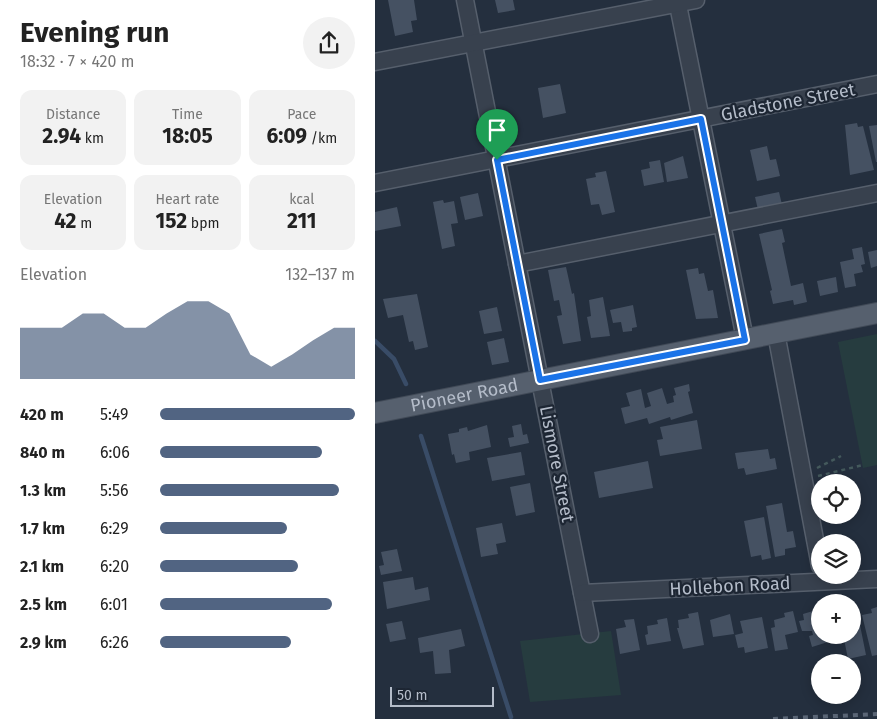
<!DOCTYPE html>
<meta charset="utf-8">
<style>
:root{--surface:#fff;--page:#f2f2f2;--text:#222;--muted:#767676;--accent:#516482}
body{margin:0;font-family:"Fira Sans",sans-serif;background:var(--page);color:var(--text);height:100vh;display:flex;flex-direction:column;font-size:19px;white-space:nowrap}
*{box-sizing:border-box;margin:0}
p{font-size:16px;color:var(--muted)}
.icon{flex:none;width:28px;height:28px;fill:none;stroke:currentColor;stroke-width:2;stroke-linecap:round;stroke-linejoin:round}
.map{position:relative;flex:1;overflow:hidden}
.side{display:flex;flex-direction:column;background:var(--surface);width:375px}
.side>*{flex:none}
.buttons{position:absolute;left:436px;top:474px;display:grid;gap:10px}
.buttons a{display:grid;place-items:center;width:50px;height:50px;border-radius:50%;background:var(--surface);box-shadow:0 2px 12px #0003;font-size:25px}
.scale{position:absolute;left:15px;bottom:12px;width:104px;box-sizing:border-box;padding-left:5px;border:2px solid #b4bcc9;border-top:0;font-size:14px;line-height:18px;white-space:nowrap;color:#b4bcc9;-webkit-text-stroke:4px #1d2633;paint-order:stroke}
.pin{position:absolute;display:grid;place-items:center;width:42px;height:42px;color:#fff;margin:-51px -21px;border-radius:50% 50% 50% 0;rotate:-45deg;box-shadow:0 0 5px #0007}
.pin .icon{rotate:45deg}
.round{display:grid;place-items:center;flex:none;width:52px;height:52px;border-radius:26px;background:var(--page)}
.summary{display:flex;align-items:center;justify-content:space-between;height:85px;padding:0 20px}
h1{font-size:28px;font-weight:700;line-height:38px}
.metrics{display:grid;grid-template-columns:repeat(3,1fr);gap:8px;height:85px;padding:5px 20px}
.metrics div{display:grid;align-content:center;border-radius:12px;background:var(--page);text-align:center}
.metrics b{font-size:21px;font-weight:700}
.metrics small{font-size:14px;font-weight:400}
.metrics p{font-size:14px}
.chart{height:140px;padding:10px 20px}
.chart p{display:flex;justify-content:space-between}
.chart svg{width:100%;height:90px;margin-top:5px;fill:var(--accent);opacity:.7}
ul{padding:0 20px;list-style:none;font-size:16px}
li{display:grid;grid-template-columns:80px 60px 1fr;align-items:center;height:38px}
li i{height:12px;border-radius:6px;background:var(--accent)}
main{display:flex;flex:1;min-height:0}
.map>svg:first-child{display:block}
</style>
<main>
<section class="side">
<div class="summary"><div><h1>Evening run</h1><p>18:32 · 7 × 420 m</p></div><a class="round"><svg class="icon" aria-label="share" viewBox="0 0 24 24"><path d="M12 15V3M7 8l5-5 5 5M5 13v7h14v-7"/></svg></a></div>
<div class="metrics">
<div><p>Distance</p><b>2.94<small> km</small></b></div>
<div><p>Time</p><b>18:05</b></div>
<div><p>Pace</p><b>6:09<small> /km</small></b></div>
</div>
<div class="metrics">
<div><p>Elevation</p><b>42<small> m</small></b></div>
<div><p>Heart rate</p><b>152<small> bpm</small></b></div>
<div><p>kcal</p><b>211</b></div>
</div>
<div class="chart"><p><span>Elevation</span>132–137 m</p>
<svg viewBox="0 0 160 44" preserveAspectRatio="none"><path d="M0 44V19L10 19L20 19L30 12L40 12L50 19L60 19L70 12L80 6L90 6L100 12L110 32L120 38L130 32L140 25L150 19L160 19V44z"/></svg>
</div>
<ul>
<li><b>420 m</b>5:49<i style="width:100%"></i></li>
<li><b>840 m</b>6:06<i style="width:83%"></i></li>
<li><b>1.3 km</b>5:56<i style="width:92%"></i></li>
<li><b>1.7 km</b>6:29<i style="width:65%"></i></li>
<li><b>2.1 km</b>6:20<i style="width:71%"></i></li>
<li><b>2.5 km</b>6:01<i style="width:88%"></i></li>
<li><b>2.9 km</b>6:26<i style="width:67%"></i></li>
</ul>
</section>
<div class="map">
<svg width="502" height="719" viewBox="0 0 502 719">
<rect width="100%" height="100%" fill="#242f3e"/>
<g fill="#263c3f">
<path d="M502,334V465L488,468L463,342Z"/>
<path d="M236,631L246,695L155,702L145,641Z"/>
</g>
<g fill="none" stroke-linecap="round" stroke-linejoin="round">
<g stroke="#394c67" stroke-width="4.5">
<path d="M0,341L19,359L31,384"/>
<path d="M46,436L136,717"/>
</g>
</g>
<g fill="#455162">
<path d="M13,0H39L42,20L36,21L38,32L20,36Z"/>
<path d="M120,0H138L140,10L123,13Z"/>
<path d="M185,84L191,113L168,118L163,88Z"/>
<path d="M482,123L483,127L488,126L499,170L475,175L470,125Z"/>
<path d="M502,125V162H501L494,126Z"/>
<path d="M392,146L395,160L401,159L405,176L382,181L375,150Z"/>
<path d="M308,156L313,178L292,182L289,163Z"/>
<path d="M285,160L289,182L269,186L266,170L275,168L274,162Z"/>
<path d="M231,171L240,212L227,215L224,204L216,205L211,179L221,177L220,173Z"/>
<path d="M404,192L408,209L384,214L380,197Z"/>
<path d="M103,193L108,216L90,220L85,197Z"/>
<path d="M68,200L69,203L79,201L83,223L76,224L80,246L67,249L58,202Z"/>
<path d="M22,207L26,226L0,231V212Z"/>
<path d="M407,229L410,242L407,243L416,286L428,283L432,302L419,305L418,300L398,304L395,291L397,290L384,234Z"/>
<path d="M487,247L490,264L486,265L488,272L479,274L481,286L470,288L465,262L479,259L477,249Z"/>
<path d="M502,250V266L496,268L493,252Z"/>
<path d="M191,267L197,294L199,293L206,341L188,344L182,316L187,315L184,300L179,301L173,270Z"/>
<path d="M323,268L324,274L329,273L333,291L338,290L343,318L321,319L311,270Z"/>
<path d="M461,277L463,292L445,296L442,281Z"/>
<path d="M42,294L53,347L40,350L38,341L34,342L28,315L13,318L8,299Z"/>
<path d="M228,297L235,336L216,338L212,317L216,316L214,300Z"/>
<path d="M258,305L262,327L257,328V331L248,332L246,322L238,323L235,310Z"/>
<path d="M122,307L127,331L109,334L104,311Z"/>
<path d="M129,338L134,362L117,365L112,342Z"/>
<path d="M314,384L315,391L313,392L318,413L296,420L295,417L274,424L272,418L250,424L246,408L255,406L251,393L266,389L270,408L276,406L272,393L287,388L292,404L299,402L298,396L301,395L299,388Z"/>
<path d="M322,420L327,449L285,456L282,440L288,439L285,427Z"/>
<path d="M146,424L148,435L152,434L154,443L135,447L133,438L139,437L137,426Z"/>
<path d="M112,425L116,447L94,452L95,460L81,463L79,454L77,455L73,434L84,432V429L92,427L93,431Z"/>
<path d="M393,449L395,459L400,458L402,469L371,475L369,468L363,469L360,453Z"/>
<path d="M146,452L150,475L117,481L112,458Z"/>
<path d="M273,461L278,488L224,498L219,472Z"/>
<path d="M155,483L160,512L141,516L135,487Z"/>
<path d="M407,503L412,532L418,531L421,547L410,549V555L400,557L391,506Z"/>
<path d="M389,517L396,558L387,560L386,555L376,557L369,521Z"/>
<path d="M127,523L131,542L121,544L123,554L106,557L101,528Z"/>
<path d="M22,549L27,571L6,575L4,566L9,565L6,552Z"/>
<path d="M38,577L40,590L53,587L55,600L12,609L8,582Z"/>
<path d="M502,607V655L497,656L487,615L497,613L496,609Z"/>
<path d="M418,611L423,632L410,635L413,649L400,651L396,628L400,627L399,620L410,617L409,613Z"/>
<path d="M438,611L439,614L445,613V635H454L456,641L437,647L434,636L438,635L437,631H427L424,621L429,620L428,614Z"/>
<path d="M323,612L329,645L308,649L302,628H304L303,620L314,618L313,614Z"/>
<path d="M355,614L359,634L338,637L335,620Z"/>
<path d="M387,617L393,648L370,653L369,647L363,648L360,635L368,633L365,621Z"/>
<path d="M292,618L296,641L272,645L270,635L273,634L272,626L283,624L282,620Z"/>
<path d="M259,619L265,650L245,654L241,629L251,627L249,620Z"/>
<path d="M484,620L491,655L473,659L469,639L460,641L459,635H478V621Z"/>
<path d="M27,621L31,639L15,642L11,624Z"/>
<path d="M86,629L90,646L74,650L76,673L60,674L58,651L45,653L43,638Z"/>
</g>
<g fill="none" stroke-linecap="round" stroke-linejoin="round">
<defs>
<g id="minor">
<path d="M90,0L215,634"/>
<path d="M302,0L370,339"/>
<path d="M0,62L321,0"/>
<path d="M0,183L502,84"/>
<path d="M142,264L502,193"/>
<path d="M401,333L445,566"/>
<path d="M207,593L502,579"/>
</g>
<g id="major">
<path id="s1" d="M0,413L502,313"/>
</g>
</defs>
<use href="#minor" stroke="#565f6c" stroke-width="19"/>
<use href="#major" stroke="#414a57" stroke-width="22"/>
<g stroke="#44595c" stroke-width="2.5" stroke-dasharray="4 4" stroke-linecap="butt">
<path d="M442,468L466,456"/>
<path d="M443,476L488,465"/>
</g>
<use href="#minor" stroke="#38414e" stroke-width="16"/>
<use href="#major" stroke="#56606e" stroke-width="20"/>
<path stroke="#5a6575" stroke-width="4" stroke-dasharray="5 5" stroke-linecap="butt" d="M398,719L502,714"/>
</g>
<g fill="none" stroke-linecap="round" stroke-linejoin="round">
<defs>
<path id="route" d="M326,119L370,340L165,380L122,160Z"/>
</defs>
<use href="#route" stroke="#fff" stroke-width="10"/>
<use href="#route" stroke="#1a73e8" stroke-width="6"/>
</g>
<g text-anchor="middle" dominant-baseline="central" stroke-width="4.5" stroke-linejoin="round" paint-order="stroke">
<g font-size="18" fill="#b4bcc9" stroke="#1d2633">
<text transform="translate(413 102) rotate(-11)">Gladstone Street</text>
<text stroke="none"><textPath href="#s1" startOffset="91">Pioneer Road</textPath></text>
<text transform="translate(182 464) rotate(79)">Lismore Street</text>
<text transform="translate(355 586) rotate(-3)">Hollebon Road</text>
</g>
</g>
</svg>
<div class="buttons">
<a><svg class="icon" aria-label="locate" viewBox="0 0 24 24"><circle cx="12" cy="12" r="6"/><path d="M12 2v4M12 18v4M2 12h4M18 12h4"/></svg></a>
<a><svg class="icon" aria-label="layers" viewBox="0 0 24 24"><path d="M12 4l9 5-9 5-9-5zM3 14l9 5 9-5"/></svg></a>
<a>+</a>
<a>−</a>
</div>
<div class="scale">50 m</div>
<div class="pin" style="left:122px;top:160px;background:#1e9e55"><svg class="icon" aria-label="arrive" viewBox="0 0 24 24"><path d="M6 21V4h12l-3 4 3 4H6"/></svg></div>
</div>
</main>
